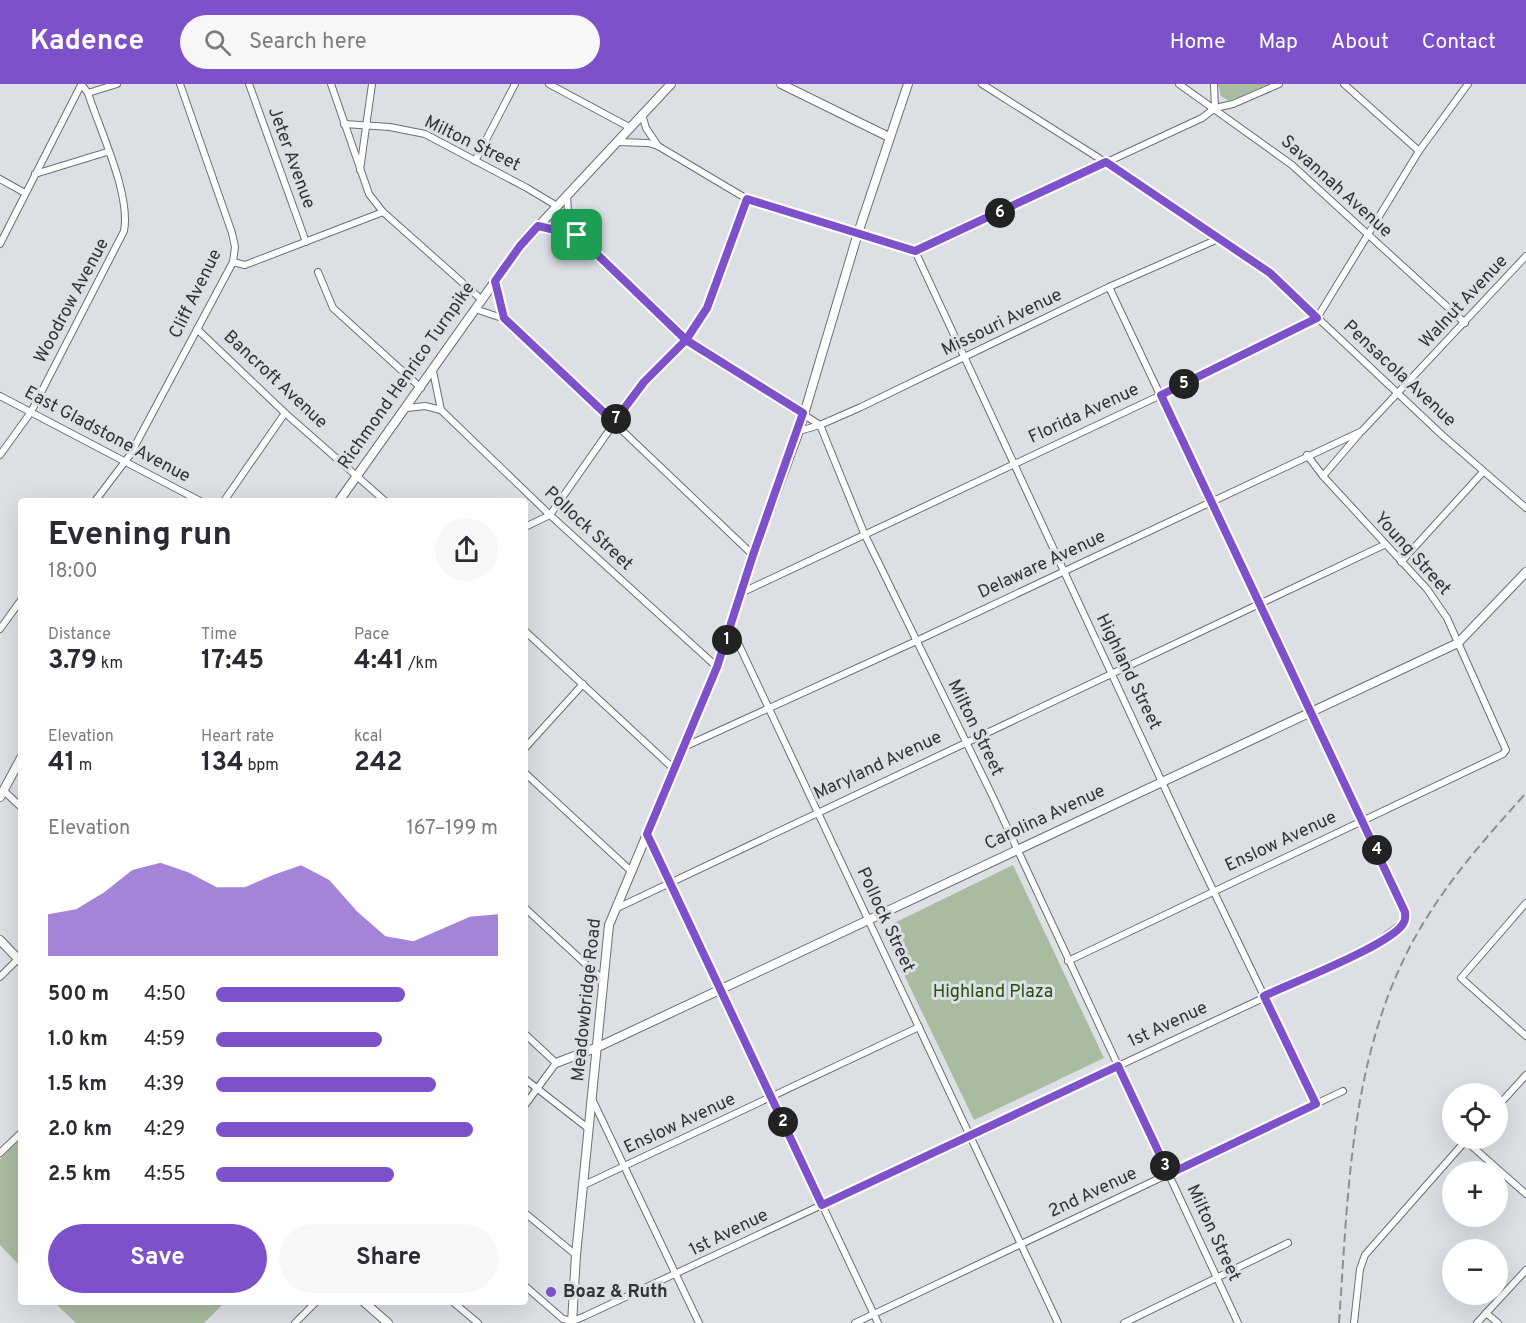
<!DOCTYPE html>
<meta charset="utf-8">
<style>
:root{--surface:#fff;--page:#f7f7f7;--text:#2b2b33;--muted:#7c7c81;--accent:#7d51ca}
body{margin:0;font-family:Overpass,sans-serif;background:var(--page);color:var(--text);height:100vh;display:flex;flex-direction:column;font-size:22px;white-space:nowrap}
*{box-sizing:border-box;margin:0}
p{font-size:20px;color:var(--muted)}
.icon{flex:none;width:33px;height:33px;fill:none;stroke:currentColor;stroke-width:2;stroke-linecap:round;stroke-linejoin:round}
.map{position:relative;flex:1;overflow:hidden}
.details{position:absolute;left:18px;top:414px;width:510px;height:807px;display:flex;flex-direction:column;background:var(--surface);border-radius:6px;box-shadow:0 6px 24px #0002}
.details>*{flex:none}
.fabs{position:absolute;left:1442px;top:999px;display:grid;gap:12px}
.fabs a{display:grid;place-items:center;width:66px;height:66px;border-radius:50%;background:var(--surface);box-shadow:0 6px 24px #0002;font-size:30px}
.pin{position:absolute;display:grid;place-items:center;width:51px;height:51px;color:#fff;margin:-26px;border-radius:12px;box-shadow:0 3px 9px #0006}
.km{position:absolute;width:30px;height:30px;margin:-15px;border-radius:50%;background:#222;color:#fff;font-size:16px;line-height:30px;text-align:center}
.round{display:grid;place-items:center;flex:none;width:63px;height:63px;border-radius:32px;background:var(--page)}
.head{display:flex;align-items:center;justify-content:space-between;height:102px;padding:0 30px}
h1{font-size:33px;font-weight:700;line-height:45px}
.metrics{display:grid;grid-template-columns:repeat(3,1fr);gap:9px;height:102px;padding:6px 30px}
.metrics div{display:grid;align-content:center}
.metrics b{font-size:26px;font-weight:700}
.metrics small{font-size:16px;font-weight:400}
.metrics p{font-size:16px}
.chart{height:168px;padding:12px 30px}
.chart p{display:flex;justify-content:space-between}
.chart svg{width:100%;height:108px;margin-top:6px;fill:var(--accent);opacity:.7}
.primary-button{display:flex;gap:12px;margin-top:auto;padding:12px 30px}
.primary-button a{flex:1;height:69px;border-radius:36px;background:var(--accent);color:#fff;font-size:24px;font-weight:700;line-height:69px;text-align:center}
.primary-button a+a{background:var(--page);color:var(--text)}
ul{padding:0 30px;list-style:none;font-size:20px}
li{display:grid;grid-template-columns:96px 72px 1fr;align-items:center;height:45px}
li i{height:15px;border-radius:8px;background:var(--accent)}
header{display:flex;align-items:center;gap:36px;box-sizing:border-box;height:84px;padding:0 30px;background:var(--accent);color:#fff}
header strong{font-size:28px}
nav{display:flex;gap:33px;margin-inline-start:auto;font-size:21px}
.search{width:420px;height:54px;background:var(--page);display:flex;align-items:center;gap:15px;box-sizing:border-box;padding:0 21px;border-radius:33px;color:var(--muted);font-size:22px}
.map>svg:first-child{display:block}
</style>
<header>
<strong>Kadence</strong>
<div class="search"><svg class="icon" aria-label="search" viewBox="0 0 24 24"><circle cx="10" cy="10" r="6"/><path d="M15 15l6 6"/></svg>Search here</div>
<nav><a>Home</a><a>Map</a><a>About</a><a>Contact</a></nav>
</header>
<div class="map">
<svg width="1526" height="1239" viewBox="0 0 1526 1239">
<rect width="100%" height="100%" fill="#dce0e5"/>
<g fill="#a9bba0">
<path d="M1218,0H1269L1229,17L1221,12Z"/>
<path d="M1013,781L1104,974L974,1036L882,845Z"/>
<path d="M21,1055V1183L0,1161V1075Z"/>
<path d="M54,1218H225L204,1239H76Z"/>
</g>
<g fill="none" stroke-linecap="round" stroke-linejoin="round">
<defs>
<g id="street">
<path d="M249,0L306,158"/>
<path d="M331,0L369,110L383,128L482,216"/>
<path d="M549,0L629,43"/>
<path d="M982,0L1105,78L1270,189L1442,351L1526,424"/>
<path d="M1179,0L1292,81L1465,239"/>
<path d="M1214,0L1215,24"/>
<path d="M1344,0L1419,67"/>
<path d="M88,9L117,0"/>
<path d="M642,30L646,44L658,62"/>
<path d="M344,40L390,43L425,50L527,104L557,122"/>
<path d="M617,58L648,59L658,62L747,115L915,167L1202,34L1215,24L1233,20L1279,0"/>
<path d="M475,77L515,0"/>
<path d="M360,86L372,0"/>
<path d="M35,90L107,68"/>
<path d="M0,95L25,109"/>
<path d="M567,112L568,127L577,151"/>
<path d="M539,142L577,151L686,256L820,341L864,449L992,711L1238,1239"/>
<path d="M0,160L81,1"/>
<path d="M915,167L1188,754L1316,1020"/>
<path d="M233,178L245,181L383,128"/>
<path d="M318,188L333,224L421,304"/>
<path d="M495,197L505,235"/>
<path d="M475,225L505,235L753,471"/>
<path d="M197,245L285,329L385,417"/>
<path d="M433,287L441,326L550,431L717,583"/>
<path d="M0,312L200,417"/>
<path d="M407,324L425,322L441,326"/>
<path d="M799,347L820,341L861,323L1109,203L1218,155"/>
<path d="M0,371L31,328L124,147C131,110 100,47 88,9L81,0"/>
<path d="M1323,392L1359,350"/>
<path d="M95,417L130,371L233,178L235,163L232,149L180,0"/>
<path d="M224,417L285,329"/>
<path d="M525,443L550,431L643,298L686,256L707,224L747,115"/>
<path d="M1401,478L1483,388"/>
<path d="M741,509L1161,311L1317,234L1419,67L1468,0"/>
<path d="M731,544L1058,1239"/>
<path d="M0,545L21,516"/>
<path d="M525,547L675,686"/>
<path d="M686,662L912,559L1362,347L1526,172"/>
<path d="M525,664L583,600"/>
<path d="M525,689L631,787"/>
<path d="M4,707L21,723"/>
<path d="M647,750L878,1239"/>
<path d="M1526,819L1461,894L1526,952"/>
<path d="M525,824L603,896"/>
<path d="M615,825L1384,461"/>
<path d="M1068,877L1503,670L1506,666L1447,534L1427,505L1323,392L1307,371"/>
<path d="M0,893L18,875"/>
<path d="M525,950L556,979L525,1021"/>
<path d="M525,995L589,1045"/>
<path d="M593,1017L699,1239"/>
<path d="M1497,1023L1526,991"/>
<path d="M1466,1057L1526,1110"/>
<path d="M0,1069L21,1049"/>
<path d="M584,1101L919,943"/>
<path d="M525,1129L576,1171"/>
<path d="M525,1202L563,1235L573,1237L585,1232L1370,864L1404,838L1405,828L1109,203"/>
<path d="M453,1218L478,1239"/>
<path d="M1486,1229L1498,1239"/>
<path d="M295,1239L316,1218"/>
<path d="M855,1239L1343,1007"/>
<path d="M1124,1239L1288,1159"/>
<path d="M1354,1239L1360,1185L1365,1171L1468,1054"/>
<path d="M1477,1239L1526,1186"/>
</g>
<g id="secondary">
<path d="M781,0L889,53"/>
<path d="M339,417L520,162L671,0"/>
<path d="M0,713L21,674"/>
<path d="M0,856L21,878"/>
<path d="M556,979L598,963L1458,559L1526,488"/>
<path d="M364,1218L388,1239"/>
<path d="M572,1239L576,1171L609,841L717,583L753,471L799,347L858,149L908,0"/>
</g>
</defs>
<use href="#street" stroke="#6b6e73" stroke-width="8"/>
<use href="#secondary" stroke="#6b6e73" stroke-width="10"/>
<use href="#street" stroke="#fff" stroke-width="6"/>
<use href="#secondary" stroke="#fff" stroke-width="8"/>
<path stroke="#8c8f92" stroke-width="2" stroke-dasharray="9 4.5" stroke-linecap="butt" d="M1339,1239C1349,1098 1350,953 1429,830C1457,786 1491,748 1526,709"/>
</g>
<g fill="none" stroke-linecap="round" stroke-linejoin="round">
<defs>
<path id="route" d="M577,151L686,256L803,329L753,471L717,583L647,750L822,1121L1118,982L1169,1090L1316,1020L1264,912C1289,900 1396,859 1404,838C1406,835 1405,831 1405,828L1161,311L1317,234L1270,189L1106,78L915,167L747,115L707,224L686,256L644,298L614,338L504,234L495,197L520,162L538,142L577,151"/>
</defs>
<use href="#route" stroke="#fff" stroke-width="12"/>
<use href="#route" stroke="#7d51ca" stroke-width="8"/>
</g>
<circle fill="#7d51ca" stroke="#dce0e5" stroke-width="2" cx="551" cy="1208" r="6"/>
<g text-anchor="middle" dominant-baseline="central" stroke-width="6" stroke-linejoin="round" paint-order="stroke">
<g font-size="18" fill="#323335" stroke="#dce0e5">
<text transform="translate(472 60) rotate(26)">Milton Street</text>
<text transform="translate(291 74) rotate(70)">Jeter Avenue</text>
<text transform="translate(1336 103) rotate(42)">Savannah Avenue</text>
<text transform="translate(196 210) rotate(-64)">Cliff Avenue</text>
<text transform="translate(72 217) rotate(-62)">Woodrow Avenue</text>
<text transform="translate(1464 218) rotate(-47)">Walnut Avenue</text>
<text transform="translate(1002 239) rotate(-26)">Missouri Avenue</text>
<text transform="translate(1399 290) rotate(43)">Pensacola Avenue</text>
<text transform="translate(407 292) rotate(-55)">Richmond Henrico Turnpike</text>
<text transform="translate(275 296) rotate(43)">Bancroft Avenue</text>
<text transform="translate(1084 330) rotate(-25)">Florida Avenue</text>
<text transform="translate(107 351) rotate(28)">East Gladstone Avenue</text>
<text transform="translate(588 445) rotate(43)">Pollock Street</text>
<text transform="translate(1412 470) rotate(48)">Young Street</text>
<text transform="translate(1042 481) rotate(-25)">Delaware Avenue</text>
<text transform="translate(1128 588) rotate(64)">Highland Street</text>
<text transform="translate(975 644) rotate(64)">Milton Street</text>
<text transform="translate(878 682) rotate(-25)">Maryland Avenue</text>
<text transform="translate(1045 734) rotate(-25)">Carolina Avenue</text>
<text transform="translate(1281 758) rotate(-25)">Enslow Avenue</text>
<text transform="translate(885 836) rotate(65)">Pollock Street</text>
<text transform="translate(587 916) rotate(-84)">Meadowbridge Road</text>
<text transform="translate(1168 941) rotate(-25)">1st Avenue</text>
<text transform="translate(680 1040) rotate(-25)">Enslow Avenue</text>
<text transform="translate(1093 1109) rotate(-25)">2nd Avenue</text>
<text transform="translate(729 1149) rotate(-26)">1st Avenue</text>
<text transform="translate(1213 1149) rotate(65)">Milton Street</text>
</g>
<g font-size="18" fill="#294f0f" stroke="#dce0e5">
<text x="993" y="908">Highland Plaza</text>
</g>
<g font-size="18" font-weight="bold" fill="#323335" stroke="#dce0e5" text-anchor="start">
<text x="563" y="1208">Boaz &amp; Ruth</text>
</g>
</g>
</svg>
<div class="fabs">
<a><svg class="icon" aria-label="locate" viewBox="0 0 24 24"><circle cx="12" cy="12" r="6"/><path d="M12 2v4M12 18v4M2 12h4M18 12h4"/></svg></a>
<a>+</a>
<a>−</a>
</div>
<div class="pin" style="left:577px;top:151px;background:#1e9e55"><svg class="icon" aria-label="arrive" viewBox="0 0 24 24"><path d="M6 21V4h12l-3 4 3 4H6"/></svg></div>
<b class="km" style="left:727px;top:556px">1</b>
<b class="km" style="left:783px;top:1038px">2</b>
<b class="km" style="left:1165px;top:1082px">3</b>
<b class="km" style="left:1377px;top:766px">4</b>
<b class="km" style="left:1184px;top:300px">5</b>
<b class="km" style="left:1000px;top:129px">6</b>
<b class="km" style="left:616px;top:335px">7</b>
<section class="details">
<div class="head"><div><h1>Evening run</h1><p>18:00</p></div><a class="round"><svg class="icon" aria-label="share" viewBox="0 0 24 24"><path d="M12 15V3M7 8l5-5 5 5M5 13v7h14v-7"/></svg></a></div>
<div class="metrics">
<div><p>Distance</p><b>3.79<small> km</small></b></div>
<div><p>Time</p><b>17:45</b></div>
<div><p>Pace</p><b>4:41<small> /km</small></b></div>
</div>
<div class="metrics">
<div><p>Elevation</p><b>41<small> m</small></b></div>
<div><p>Heart rate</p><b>134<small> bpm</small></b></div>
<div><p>kcal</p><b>242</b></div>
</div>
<div class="chart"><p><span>Elevation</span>167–199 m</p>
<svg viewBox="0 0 160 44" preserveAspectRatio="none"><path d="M0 44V27L10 25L20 18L30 9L40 6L50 10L60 16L70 16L80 11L90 7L100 13L110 26L120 36L130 38L140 33L150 28L160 27V44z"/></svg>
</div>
<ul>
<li><b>500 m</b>4:50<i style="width:67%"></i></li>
<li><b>1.0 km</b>4:59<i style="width:59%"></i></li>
<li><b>1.5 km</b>4:39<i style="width:78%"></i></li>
<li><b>2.0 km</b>4:29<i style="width:91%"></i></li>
<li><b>2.5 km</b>4:55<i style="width:63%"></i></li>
</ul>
<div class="primary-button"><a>Save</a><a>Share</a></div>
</section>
</div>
